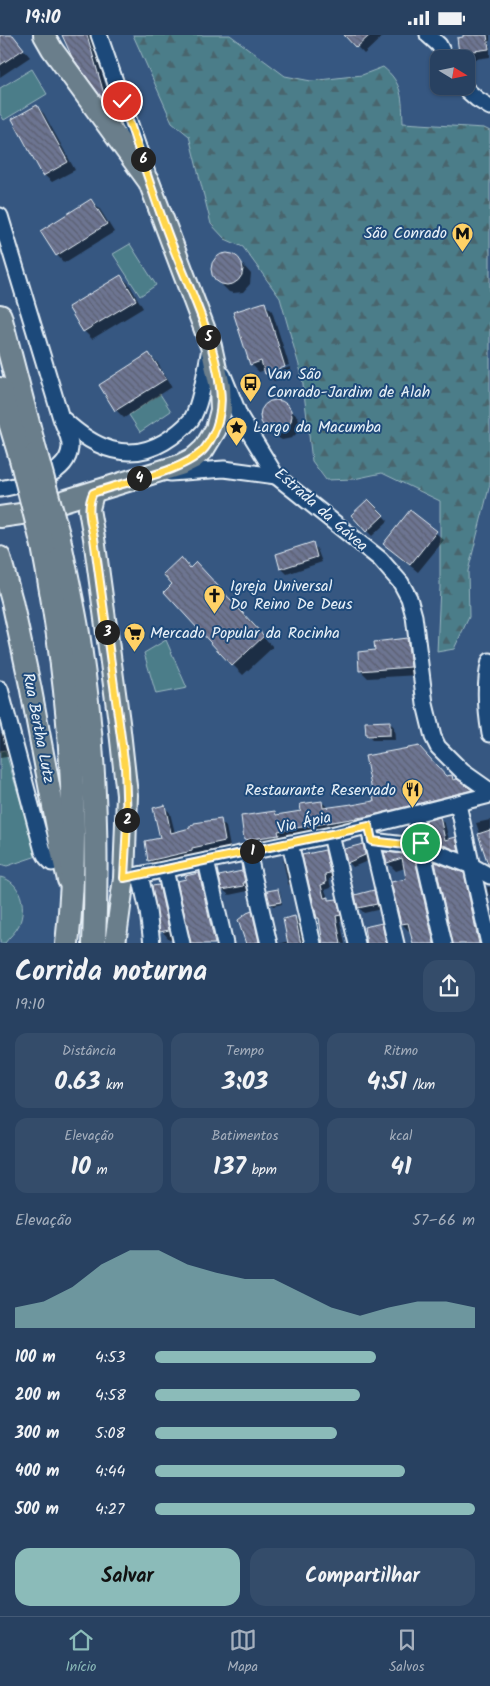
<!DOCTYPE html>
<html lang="pt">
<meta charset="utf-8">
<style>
:root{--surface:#284161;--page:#344c6a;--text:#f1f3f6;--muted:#a5afbd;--line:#445a76;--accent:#8bbbb9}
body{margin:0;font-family:Kalam,sans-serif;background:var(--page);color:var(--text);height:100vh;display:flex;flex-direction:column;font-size:19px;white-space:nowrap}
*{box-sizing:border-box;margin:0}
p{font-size:16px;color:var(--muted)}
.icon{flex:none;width:28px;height:28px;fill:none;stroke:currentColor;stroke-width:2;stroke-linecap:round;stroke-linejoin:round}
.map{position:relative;height:908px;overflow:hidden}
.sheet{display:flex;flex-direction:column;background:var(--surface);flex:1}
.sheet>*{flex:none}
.needle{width:32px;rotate:100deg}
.controls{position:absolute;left:430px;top:15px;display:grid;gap:10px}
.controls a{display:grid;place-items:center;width:45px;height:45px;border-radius:10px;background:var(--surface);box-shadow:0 1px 4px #0004,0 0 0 1px var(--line);font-size:25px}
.pin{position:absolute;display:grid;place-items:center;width:42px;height:42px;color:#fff;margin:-21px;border:2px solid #fff;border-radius:50%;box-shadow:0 1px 5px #0007}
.km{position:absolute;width:25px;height:25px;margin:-12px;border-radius:50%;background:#222;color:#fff;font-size:14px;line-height:25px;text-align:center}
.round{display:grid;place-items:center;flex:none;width:52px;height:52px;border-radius:15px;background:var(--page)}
.head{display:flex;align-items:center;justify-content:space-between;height:85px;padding:0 15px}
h1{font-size:28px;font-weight:700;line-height:38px}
.stats{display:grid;grid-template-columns:repeat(3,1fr);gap:8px;height:85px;padding:5px 15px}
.stats div{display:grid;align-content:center;border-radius:12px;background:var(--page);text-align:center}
.stats b{font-size:25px;font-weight:700}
.stats small{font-size:14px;font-weight:400}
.stats p{font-size:14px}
.chart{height:140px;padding:10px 15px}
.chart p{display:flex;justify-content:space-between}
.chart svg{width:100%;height:90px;margin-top:5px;fill:var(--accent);opacity:.7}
.action{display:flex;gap:10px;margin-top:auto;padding:10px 15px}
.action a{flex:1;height:58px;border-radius:15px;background:var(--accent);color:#111;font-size:20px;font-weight:700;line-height:58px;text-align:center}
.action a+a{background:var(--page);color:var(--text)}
ul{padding:0 15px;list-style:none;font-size:16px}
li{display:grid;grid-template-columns:80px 60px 1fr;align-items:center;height:38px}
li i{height:12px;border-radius:6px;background:var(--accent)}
.status{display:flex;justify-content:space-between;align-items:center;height:35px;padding:0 25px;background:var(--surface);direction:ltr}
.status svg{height:14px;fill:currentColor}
.dock{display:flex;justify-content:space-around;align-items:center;height:70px;border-top:1px solid var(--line);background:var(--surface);font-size:14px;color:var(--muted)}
.dock a{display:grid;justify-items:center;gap:2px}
.dock .on{color:var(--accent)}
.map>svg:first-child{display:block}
</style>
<div class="status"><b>19:10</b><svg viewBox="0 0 49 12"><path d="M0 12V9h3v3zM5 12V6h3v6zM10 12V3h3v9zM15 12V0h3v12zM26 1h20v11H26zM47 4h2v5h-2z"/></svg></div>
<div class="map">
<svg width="490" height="909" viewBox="0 0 490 909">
<defs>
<pattern id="forest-firs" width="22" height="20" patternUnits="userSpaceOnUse" patternTransform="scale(1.25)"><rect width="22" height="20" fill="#4b7d89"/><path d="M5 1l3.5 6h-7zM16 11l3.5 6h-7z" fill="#49656d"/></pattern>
<pattern id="building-back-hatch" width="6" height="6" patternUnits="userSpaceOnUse" patternTransform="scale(1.25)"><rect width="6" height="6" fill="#6d7491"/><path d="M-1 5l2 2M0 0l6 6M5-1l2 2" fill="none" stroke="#5b6071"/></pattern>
</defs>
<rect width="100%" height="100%" fill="#365781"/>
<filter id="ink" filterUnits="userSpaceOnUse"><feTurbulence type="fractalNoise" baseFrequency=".02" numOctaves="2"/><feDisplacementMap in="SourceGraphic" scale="10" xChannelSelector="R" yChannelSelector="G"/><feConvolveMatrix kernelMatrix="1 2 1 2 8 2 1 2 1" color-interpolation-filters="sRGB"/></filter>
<g filter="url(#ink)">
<path fill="url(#forest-firs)" stroke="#9ab7c0" d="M133,0H230L285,41L311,46L362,40L383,32C403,48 402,64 403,88L484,93L490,96V449L468,536L469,582L454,614L437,617L440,552V466L382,438L354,444L326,445L312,426L302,341L280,263L243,212L225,204L211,189L189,101L172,87Z"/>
<g fill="#4b7d89" stroke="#9ab7c0">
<path d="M32,34L47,59L4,85L0,79V53Z"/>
<path d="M130,209L156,250L140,261L113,219Z"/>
<path d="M160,359L171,376L140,397L129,380Z"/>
<path d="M166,605L187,653L156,659L144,618Z"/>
<path d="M5,715L37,821L7,831L0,829V716Z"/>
<path d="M0,842C21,846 27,872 19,890C16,897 9,902 5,908H0Z"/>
</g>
<g fill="#0007">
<path d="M0,0H11L30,22L0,42Z"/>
<path d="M63,0H91L111,69L103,62Z"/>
<path d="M346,0H384L364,19Z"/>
<path d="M464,0H490V22L468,25L460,17Z"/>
<path d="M37,71L44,79L75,135L52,147L44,140Z"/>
<path d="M91,165L99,173L114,197L64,228L57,220Z"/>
<path d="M228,219L237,223L251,239L250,249L243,257L233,258L229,257L213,241V231L218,222Z"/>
<path d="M121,241L129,249L143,273L92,304L84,296L70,273Z"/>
<path d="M264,268L272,276L289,330L269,336V339L290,332L292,340L274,346L266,338L265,335L259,337L251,329Z"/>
<path d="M149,320L157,327L172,352L124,383L116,375Z"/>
<path d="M272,367H281L298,382L300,391L299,396L292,403L282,405L273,400L265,392L261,382V377L263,373Z"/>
<path d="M368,465L388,486L372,501L352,481Z"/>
<path d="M410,476L444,505L418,537L392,516Z"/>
<path d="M312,509L317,514L322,527L287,539L282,534L277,520Z"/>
<path d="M191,534L206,539L273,612L243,640L233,630Z"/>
<path d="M407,604L415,612L418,640L368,643L360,635L376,617Z"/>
<path d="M389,687L394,692L395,705H372L367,700Z"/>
<path d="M0,695L1,698L10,708L13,721L0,723Z"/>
<path d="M452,742L476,761L376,786L284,802V805L252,811L246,805L275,777L279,781L303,777L322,767L328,773L353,772L375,767Z"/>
<path d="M164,771L170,778L175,798L220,786L226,792L230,812L197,819L198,822L155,831L149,825L162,804Z"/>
<path d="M440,784L445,789L449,805L455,803L460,808L463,820L436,810L431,804Z"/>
<path d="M490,785V828L476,788Z"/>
<path d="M408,794L412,798L414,805H408L404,801L407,800Z"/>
<path d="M362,810L367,815L370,825L353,832L348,827Z"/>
<path d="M324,816L330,821L335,843L329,844L331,853L325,855L328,863L331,866L336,865L341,870L345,885L340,886L345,909H323L321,886L318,882L304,821Z"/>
<path d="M386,818L413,822L422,830L440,909H414L411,898L402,889L393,848L408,844L405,833L396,836L388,828Z"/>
<path d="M283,825L286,827L291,851L288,849Z"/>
<path d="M243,832L246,835L250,853H247L248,856L229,860L223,855L221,842L244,837Z"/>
<path d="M463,839L472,848L485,909H454Z"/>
<path d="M199,840L203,844L219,909H192Z"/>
<path d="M158,851L166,859L176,903L169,904L162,896Z"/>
<path d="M487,852H490V864Z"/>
<path d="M278,855L280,857L282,869L273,871L271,868Z"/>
<path d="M373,857L378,862L381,874L364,878L359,873Z"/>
<path d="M252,878L255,881L262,909H247Z"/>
<path d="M295,882L300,888L304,909H279L289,906Z"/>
<path d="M381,890L386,895L389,909H368Z"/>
</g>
<g fill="url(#building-back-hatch)" stroke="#e8f1f8">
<path d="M0,0H13L24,14L0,30Z"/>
<path d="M62,0H87L105,62L102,63L72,22Z"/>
<path d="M344,0H370L356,13Z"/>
<path d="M463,0H487L489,14L459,18L457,3L463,2Z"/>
<path d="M37,70L68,127L43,141L12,84Z"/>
<path d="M91,164L107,189L56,221L40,196Z"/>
<circle cx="227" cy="234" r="16"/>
<path d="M121,240L136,265L83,297L68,272Z"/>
<path d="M265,267L285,332L265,339L261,326L250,330L233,277Z"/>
<path d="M149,318L166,344L115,376L99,350Z"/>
<circle cx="276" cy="381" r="16"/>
<path d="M368,464L384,480L366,497L351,480Z"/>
<path d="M410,475L437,496L410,530L383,509Z"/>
<path d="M313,507L317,522L280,534L276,519Z"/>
<path d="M181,522L190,533L196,527L264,601L232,631L164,557L172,549L163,539Z"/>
<path d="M407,603L411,632L359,636L358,617L375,615L374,607Z"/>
<path d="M390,686V700L366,701L365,687Z"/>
<path d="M419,711L446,741L452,740L453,745L457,744L472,755L369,781L278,796L279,800L244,805L241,781L275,776L276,780L301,776L300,769L322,766L323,773L352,769V770L374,766L365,721Z"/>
<path d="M165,770L171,798L190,793V791L194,790V788L221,784L225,806L192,813V816L148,826L145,806L160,803L153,773Z"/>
<path d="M440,782L445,805L456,802L459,816L430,805L425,786Z"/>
<path d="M490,795V829H488L478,799Z"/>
<path d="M363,809L365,820L347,828L344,814Z"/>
<path d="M325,815L330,838L325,839L326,848L321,850L324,863L329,862V865L337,864L341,880L336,881L341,909H323L319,883H317L302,820Z"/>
<path d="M384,817L414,820L434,909H413L408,888L401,889L391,847L406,844L402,823L387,828Z"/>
<path d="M435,827L464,838L479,909H453Z"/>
<path d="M241,828L245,848H243L244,851L222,855L219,841L242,836Z"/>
<path d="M199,838L215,909H191L177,846L186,844L185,841Z"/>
<path d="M159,850L169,895L160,897L152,851Z"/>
<path d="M278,854L281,867L270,869L267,856Z"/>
<path d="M374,855L377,869L358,873L355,860Z"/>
<path d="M252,876L259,907L246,909L238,885L247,878Z"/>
<path d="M295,881L301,909H288L283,884Z"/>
<path d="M382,888L386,909H367L364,892Z"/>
</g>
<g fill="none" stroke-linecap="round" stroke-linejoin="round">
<defs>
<g id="minor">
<path d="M99,0L147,138"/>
<path d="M428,0L439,10L446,24"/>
<path d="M462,51L477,64L490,72"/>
<path d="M0,181L61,383C64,392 71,403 70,413C67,443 23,449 0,454"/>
<path d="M223,340L240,382L276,441L380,524L401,548L409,563L414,581L425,669L433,702L438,712L463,737L490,756"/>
<path d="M64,385C93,412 127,429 164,407C174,401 184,393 191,385C201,371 206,332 210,314"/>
<path d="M170,438L224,434L276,441"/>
<path d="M490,626C484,649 486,675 490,699"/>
<path d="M0,654L43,816L47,823L52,828"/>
<path d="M458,769L489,909"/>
<path d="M414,779L444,909"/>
<path d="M370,798L396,909"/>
<path d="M331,800L357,909"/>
<path d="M372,806L422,812L472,831L490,841"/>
<path d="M290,808L313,909"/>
<path d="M248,817L269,909"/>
<path d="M206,826L225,909"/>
<path d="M165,835L182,909"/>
<path d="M140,840L148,876L152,909"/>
<path d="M124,843L331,800L490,760"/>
</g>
<g id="major">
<path d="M93,458L89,474L94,503L119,687L127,760L124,843L115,909"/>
<path d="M0,482L21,479L180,430L194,423L204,414L216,394L221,375L220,352L211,311L149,147L52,14L44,0"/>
<path d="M0,522L12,566L31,655L62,819L68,845"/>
</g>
<g id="highway">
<path d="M0,281L36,419"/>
<path d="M0,354L21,424"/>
<path d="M59,503C66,539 75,575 80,612C95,710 98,809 94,909"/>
<path d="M43,511C68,641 82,777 67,909"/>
</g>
</defs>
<use href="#minor" stroke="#e8f1f8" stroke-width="19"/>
<use href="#major" stroke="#e8f1f8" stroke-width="24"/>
<use href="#highway" stroke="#e8f1f8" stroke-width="26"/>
<use href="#minor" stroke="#1f4a7a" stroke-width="15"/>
<use href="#major" stroke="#6b7e8b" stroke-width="20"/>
<use href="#highway" stroke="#6b7e8b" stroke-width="22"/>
<defs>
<g id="highway-bridge">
<path d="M36,419L59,503"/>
<path d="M21,424L43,511"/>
</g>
</defs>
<use href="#highway-bridge" stroke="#e8f1f8" stroke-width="26" stroke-linecap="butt"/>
<use href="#highway-bridge" stroke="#6b7e8b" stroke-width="22"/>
</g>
</g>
<g fill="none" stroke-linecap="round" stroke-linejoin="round" filter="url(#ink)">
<defs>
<path id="route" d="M122,66C138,111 152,157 169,202C187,249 215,303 220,353C223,374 218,396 205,413C186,437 122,447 93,458C86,473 91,488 94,503L125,732L127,788L124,843L369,791L372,806L422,812L421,808"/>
</defs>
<use href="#route" stroke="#fff" stroke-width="10"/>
<use href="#route" stroke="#ffd54a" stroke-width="6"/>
</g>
<defs>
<symbol id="metro-pin" viewBox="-11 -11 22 30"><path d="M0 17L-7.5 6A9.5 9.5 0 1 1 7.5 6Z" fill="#ffd166" stroke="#1f4a7a"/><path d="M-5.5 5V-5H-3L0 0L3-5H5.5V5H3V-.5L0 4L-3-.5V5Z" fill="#111"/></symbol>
<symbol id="bus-pin" viewBox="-11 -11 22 30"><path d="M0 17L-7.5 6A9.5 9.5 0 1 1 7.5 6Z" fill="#ffd166" stroke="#1f4a7a"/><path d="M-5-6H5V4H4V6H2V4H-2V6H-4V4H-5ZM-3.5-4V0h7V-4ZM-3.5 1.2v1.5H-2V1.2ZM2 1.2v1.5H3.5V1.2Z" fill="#111"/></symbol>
<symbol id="sight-pin" viewBox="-11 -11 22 30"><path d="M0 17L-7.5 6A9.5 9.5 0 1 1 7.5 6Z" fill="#ffd166" stroke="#1f4a7a"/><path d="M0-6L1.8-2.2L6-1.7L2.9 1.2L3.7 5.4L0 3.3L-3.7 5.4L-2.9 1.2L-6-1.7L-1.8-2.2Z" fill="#111"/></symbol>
<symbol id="church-pin" viewBox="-11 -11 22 30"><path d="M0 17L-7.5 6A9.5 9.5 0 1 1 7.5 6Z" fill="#ffd166" stroke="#1f4a7a"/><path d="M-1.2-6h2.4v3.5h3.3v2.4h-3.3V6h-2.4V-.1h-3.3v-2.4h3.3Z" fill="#111"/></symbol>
<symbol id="supermarket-pin" viewBox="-11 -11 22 30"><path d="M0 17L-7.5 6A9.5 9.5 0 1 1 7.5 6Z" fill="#ffd166" stroke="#1f4a7a"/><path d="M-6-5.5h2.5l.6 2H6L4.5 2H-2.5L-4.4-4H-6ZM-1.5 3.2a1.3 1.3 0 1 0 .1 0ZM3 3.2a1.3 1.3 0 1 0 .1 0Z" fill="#111"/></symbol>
<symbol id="restaurant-pin" viewBox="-11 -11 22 30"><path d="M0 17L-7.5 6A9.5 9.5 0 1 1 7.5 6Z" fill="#ffd166" stroke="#1f4a7a"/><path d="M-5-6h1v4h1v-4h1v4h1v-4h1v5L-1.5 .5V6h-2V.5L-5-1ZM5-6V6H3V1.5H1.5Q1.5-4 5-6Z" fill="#111"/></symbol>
</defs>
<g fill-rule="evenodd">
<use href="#metro-pin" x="450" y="186" width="25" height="34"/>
<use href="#bus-pin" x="238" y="336" width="25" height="34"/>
<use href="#sight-pin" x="224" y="380" width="25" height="34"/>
<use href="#church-pin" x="202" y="548" width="25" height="34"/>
<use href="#supermarket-pin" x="122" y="586" width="25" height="34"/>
<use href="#restaurant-pin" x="400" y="742" width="25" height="34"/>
</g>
<g text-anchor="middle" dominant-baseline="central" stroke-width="4" stroke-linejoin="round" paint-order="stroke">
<g font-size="16" fill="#e8f1f8" stroke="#1f4a7a" text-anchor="start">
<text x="447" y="198" text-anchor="end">São Conrado</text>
<text x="267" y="339">Van São<tspan x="267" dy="18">Conrado-Jardim de Alah</tspan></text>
<text x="253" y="392">Largo da Macumba</text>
<text x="230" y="551">Igreja Universal<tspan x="230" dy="18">Do Reino De Deus</tspan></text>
<text x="150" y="598">Mercado Popular da Rocinha</text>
<text x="396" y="755" text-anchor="end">Restaurante Reservado</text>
</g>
<g font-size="16" fill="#e8f1f8" stroke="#1f4a7a">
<text transform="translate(321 475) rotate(41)">Estrada da Gávea</text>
<text transform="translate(38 693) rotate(79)">Rua Bertha Lutz</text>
<text transform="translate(304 788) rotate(-12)">Via Ápia</text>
</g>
</g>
</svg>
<div class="controls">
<a><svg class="needle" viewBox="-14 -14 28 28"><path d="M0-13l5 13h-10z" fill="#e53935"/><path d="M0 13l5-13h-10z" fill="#a5afbd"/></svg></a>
</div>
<div class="pin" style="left:421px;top:808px;background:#1e9e55"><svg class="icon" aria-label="arrive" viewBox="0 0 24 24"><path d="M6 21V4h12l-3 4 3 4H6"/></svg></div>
<div class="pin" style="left:122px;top:66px;background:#d93025"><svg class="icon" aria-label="check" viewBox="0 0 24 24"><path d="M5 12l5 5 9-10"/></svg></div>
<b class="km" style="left:252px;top:816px">1</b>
<b class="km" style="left:127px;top:785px">2</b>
<b class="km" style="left:107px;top:597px">3</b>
<b class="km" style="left:139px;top:443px">4</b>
<b class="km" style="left:208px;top:302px">5</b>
<b class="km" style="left:143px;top:124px">6</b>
</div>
<section class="sheet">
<div class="head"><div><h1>Corrida noturna</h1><p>19:10</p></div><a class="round"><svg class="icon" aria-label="share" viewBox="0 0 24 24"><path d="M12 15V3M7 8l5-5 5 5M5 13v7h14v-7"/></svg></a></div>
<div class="stats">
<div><p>Distância</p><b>0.63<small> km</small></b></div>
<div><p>Tempo</p><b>3:03</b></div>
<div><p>Ritmo</p><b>4:51<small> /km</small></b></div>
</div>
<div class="stats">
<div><p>Elevação</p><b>10<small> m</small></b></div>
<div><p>Batimentos</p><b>137<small> bpm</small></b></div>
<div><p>kcal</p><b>41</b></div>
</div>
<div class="chart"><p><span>Elevação</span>57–66 m</p>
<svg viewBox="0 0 160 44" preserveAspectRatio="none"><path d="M0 44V34L10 31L20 24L30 13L40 6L50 6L60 13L70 17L80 20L90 20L100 27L110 34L120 38L130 34L140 31L150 31L160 34V44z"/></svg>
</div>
<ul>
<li><b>100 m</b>4:53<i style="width:69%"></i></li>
<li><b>200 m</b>4:58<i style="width:64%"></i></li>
<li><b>300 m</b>5:08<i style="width:57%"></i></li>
<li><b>400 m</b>4:44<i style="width:78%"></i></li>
<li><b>500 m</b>4:27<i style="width:100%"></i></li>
</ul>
<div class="action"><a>Salvar</a><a>Compartilhar</a></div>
</section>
<nav class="dock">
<a class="on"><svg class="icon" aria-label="home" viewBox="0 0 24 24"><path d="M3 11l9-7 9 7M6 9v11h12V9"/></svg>Início</a>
<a><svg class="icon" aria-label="map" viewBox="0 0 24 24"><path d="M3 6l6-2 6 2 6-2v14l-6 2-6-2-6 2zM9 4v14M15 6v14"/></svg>Mapa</a>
<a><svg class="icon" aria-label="saved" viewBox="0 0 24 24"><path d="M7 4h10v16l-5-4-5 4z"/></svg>Salvos</a>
</nav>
